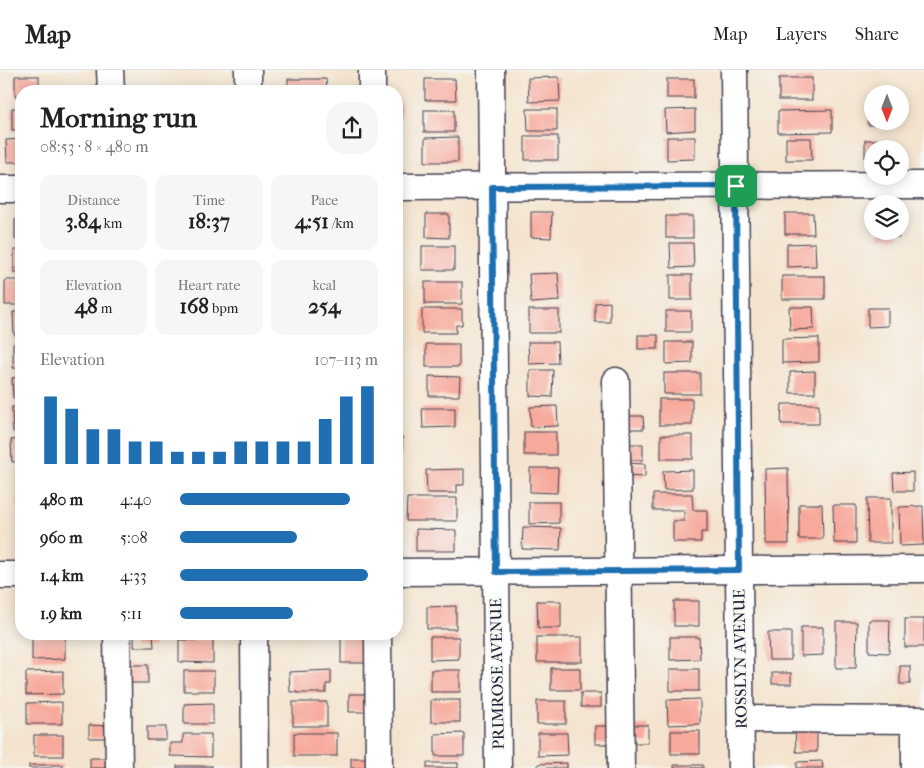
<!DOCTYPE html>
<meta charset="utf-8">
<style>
:root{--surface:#fff;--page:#f6f6f6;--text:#222;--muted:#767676;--line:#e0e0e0;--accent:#1f6fb2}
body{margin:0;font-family:"IM FELL French Canon",serif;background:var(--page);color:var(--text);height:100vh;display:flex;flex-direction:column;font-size:19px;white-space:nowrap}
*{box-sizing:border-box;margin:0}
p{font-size:16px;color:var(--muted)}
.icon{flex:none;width:28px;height:28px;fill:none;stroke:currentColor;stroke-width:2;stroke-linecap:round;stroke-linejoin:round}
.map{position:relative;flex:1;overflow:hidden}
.drawer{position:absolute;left:15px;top:15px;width:388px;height:555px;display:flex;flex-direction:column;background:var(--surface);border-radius:20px;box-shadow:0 2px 12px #0003}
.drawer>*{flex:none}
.needle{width:32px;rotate:180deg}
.tools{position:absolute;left:864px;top:15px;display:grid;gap:10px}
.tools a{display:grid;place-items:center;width:45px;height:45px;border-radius:50%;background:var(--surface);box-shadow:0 2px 12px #0003;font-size:25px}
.pin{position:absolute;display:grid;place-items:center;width:42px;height:42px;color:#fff;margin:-21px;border-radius:10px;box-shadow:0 2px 8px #0006}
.round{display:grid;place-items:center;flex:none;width:52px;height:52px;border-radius:20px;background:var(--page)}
.summary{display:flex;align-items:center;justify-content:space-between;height:85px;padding:0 25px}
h1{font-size:28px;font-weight:700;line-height:38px}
.metrics{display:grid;grid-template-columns:repeat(3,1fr);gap:8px;height:85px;padding:5px 25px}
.metrics div{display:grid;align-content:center;border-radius:12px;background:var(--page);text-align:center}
.metrics b{font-size:21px;font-weight:700}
.metrics small{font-size:14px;font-weight:400}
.metrics p{font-size:14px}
.chart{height:140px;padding:10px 25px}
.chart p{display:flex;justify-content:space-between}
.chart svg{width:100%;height:90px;margin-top:5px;stroke:var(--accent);stroke-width:6}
ul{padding:0 25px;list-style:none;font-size:16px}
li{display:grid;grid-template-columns:80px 60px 1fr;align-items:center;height:38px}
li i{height:12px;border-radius:6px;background:var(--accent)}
header{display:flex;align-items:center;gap:30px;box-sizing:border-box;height:70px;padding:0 25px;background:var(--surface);border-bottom:1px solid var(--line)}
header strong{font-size:24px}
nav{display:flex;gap:28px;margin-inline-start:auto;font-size:18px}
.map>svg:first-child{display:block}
</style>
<header>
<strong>Map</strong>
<nav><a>Map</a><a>Layers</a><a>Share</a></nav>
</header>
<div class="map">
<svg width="924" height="698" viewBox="0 0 924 698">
<rect width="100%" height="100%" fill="#f6f6f2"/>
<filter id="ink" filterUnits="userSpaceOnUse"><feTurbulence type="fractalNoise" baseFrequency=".02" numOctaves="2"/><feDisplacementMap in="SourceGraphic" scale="10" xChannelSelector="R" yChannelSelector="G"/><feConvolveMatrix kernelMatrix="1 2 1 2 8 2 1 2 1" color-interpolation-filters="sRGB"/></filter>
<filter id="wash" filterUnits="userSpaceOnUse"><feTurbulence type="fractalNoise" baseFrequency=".0096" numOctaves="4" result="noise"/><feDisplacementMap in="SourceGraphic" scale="20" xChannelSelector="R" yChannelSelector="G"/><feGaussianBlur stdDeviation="1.12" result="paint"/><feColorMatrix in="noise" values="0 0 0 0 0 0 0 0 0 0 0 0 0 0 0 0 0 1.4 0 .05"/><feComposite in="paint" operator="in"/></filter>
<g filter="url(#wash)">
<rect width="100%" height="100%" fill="#f4e4cf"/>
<g id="blocks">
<g fill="#f7a99b">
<path d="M15,6H39V21H21V26H15Z"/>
<path d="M559,7L560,31L529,32L528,8Z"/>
<rect x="779" y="8" width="33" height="22"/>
<path d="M288,9H326L327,21H288Z"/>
<path d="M425,9H455L456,30H425Z"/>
<rect x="667" y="9" width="27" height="19"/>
<rect x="396" y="30" width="5" height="18"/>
<path d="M868,37H872V51H888V55H868Z"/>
<rect x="12" y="38" width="9" height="22"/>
<path d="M527,39H557V61H528Z"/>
<path d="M695,39V60L666,62L665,40Z"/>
<rect x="424" y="40" width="30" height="22"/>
<path d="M832,40V62L778,63V41Z"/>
<rect x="525" y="66" width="33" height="24"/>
<path d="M458,67V92H425V68Z"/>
<path d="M667,67H695V89L667,90Z"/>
<path d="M786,68H811L812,90H786Z"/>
<path d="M21,69V92H7L6,70Z"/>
<path d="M865,70H885V79H872V88H865Z"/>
<path d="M531,142H552L551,168L531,167Z"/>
<path d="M785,143H813L814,164H785Z"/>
<path d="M426,144H449V168L426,167Z"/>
<rect x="666" y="146" width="27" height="22"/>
<rect x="15" y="150" width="6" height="19"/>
<rect x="879" y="161" width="20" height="6"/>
<path d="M670,173H693L694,197L671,198Z"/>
<path d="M815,173L816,196L787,197V174Z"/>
<rect x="422" y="176" width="32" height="24"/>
<rect x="14" y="180" width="7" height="22"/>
<path d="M558,203L560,231L531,233L529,204Z"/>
<rect x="670" y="205" width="22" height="25"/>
<rect x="782" y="206" width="43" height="23"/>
<rect x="5" y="210" width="16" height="25"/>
<rect x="425" y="212" width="37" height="22"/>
<path d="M610,232V252H595V233Z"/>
<path d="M789,237H813L814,259L790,260Z"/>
<path d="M868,238H888V256L868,257Z"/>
<path d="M422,239H462V255H456V263H422Z"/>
<rect x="529" y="240" width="30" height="23"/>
<rect x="666" y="241" width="25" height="21"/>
<path d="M13,242H21V265H14Z"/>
<rect x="638" y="265" width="20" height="14"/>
<path d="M819,268V292L782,293V269Z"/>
<path d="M528,272H557L558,293L529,294Z"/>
<path d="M666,272H692V293L666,294Z"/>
<path d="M21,273V298H13V274Z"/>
<rect x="426" y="274" width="33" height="23"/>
<path d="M530,300H553L552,327L530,326Z"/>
<path d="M815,301V323H790V302Z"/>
<rect x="664" y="303" width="36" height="21"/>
<path d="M429,306L460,307L459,326H429Z"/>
<path d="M21,307V328H13L12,308Z"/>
<rect x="659" y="329" width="33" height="26"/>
<path d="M782,334H819V354H781Z"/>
<path d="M21,336V362H13L12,337Z"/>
<path d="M557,336L558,356L531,357L530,337Z"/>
<path d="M422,338H455V357L423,358Z"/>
<path d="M625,346H643L644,359H625Z"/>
<rect x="524" y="362" width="32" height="23"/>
<rect x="661" y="365" width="32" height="24"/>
<rect x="396" y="367" width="6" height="18"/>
<path d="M21,369V391L12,392L11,370Z"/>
<path d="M623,374H643V390H624Z"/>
<path d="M624,393L645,394V407L624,406Z"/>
<path d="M530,398H558L557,423L530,422Z"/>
<path d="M788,398L789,474H766L765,399Z"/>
<path d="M464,399V415H457V423H427L426,400Z"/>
<path d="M693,400V419L664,420L663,401Z"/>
<path d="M17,401H21V445H18Z"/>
<path d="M913,402V421H894L893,403Z"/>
<path d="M653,424H692L693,440H707V462H701V472H673V451H684V440H653Z"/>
<path d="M407,428H457V451H406Z"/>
<path d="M867,428H891V473H868Z"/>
<path d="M529,432H559V453L529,454Z"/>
<path d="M799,434H822L823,469H799Z"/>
<path d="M833,435H856V473H834Z"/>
<path d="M923,436L924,475L900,476L899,437Z"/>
<path d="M523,457L561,458L560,480L522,479Z"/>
<path d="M416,459L456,460V481H416Z"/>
<path d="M537,531H561V558H538Z"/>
<rect x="674" y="531" width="25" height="25"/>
<path d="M456,536V559H427V537Z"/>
<rect x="905" y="549" width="19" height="28"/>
<path d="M869,550H890L889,583L869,582Z"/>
<path d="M836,552H857L856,598H836Z"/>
<path d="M801,557H823V585L801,586Z"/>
<path d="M768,562H791V590H769Z"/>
<rect x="341" y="564" width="29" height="29"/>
<path d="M134,565H153L154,577H134Z"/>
<path d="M65,566V589L32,590V567Z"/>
<path d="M430,567H459V589L430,590Z"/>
<rect x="537" y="567" width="45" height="25"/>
<path d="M670,567H699L700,589L670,590Z"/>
<path d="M179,570H213V593L179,592Z"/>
<rect x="128" y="595" width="20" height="18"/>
<rect x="900" y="596" width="10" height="18"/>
<rect x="551" y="598" width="29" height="22"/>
<rect x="670" y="599" width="29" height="22"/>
<path d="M331,600V614H326V623H297V622H290L289,602Z"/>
<rect x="431" y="600" width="29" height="22"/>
<path d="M63,601V624L26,625V602Z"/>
<rect x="184" y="601" width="30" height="20"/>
<rect x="772" y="603" width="19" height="11"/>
<rect x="581" y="623" width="20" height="14"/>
<path d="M349,624H368L369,642H349Z"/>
<path d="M700,629V654L668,655L667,630Z"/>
<rect x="431" y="630" width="29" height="22"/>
<rect x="537" y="631" width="29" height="23"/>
<path d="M62,632V654H27V633Z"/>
<rect x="293" y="632" width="34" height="24"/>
<path d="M213,633V654H184V634Z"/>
<path d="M89,655L108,656V668H89Z"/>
<rect x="628" y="655" width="20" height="18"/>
<rect x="595" y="656" width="20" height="18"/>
<rect x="147" y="657" width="19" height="13"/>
<path d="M795,657H817V682H796Z"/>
<rect x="671" y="661" width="29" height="23"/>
<rect x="294" y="663" width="43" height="23"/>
<path d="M464,663V686H435V664Z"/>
<path d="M538,663H567L568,685L538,686Z"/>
<path d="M183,664H211V687L170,686V673H183Z"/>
<rect x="34" y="665" width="29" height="21"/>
<rect x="90" y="688" width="19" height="10"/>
<rect x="351" y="688" width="20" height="10"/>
<path d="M822,691L823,698H797V692Z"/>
<rect x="427" y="693" width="31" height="5"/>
<path d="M567,693V698H538V694Z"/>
<rect x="29" y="695" width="34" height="3"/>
<rect x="674" y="695" width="29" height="3"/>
<rect x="177" y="696" width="35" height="2"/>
</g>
</g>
</g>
<g filter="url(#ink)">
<use href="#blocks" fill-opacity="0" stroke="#423f51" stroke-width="1"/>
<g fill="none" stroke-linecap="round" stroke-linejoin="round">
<defs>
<g id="minor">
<path d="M110,0L111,21"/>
<path d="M248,0V21"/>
<path d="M372,0V21"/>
<path d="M491,0L498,698"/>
<path d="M734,0L741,698"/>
<path d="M396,117L924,115"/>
<path d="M0,119H21"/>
<path d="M616,311L621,698"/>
<path d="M396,502L924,499"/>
<path d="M0,505H21"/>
<path d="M117,564L119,698"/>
<path d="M254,564L255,698"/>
<path d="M378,564L379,698"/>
<path d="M741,649L924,650"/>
<path d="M915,650V698"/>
</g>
</defs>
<use href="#minor" stroke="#423f51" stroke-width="29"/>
<use href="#minor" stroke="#fff" stroke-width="26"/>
</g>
</g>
<g fill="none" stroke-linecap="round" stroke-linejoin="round" filter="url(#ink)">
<defs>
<path id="route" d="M736,116L739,500L496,502L492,117Z"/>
</defs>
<use href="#route" stroke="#fff" stroke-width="10"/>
<use href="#route" stroke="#1f6fb2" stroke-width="6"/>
</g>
<g text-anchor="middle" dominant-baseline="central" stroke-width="4" stroke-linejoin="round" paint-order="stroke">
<g font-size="16" fill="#22223b" stroke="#f6f6f2">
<text transform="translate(740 589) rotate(-91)">ROSSLYN AVENUE</text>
<text transform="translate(497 604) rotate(-91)">PRIMROSE AVENUE</text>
</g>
</g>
</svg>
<div class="tools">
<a><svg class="needle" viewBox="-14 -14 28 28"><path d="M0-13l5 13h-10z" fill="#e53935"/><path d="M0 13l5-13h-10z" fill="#767676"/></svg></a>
<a><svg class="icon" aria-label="locate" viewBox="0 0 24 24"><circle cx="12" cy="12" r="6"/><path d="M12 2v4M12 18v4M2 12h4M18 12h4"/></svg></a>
<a><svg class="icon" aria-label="layers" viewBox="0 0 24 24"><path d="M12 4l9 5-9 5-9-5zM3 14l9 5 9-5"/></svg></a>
</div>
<div class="pin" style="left:736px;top:116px;background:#1e9e55"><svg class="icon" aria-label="arrive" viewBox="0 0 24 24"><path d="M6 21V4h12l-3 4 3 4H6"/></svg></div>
<section class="drawer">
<div class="summary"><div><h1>Morning run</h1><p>08:53 · 8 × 480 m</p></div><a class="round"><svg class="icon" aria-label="share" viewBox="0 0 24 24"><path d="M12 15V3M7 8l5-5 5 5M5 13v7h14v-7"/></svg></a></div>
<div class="metrics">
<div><p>Distance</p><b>3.84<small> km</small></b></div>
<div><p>Time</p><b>18:37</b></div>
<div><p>Pace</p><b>4:51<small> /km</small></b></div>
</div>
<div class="metrics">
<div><p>Elevation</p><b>48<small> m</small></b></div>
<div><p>Heart rate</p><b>168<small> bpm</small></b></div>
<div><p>kcal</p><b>254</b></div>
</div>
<div class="chart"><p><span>Elevation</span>107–113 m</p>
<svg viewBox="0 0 160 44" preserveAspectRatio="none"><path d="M5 44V11M15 44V17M25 44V27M35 44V27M45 44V33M55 44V33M65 44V38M75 44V38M85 44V38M95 44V33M105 44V33M115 44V33M125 44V33M135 44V22M145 44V11M155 44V6"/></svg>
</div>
<ul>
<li><b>480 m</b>4:40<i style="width:86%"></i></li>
<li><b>960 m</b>5:08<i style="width:59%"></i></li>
<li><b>1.4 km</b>4:33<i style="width:95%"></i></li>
<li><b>1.9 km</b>5:11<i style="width:57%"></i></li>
</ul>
</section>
</div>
